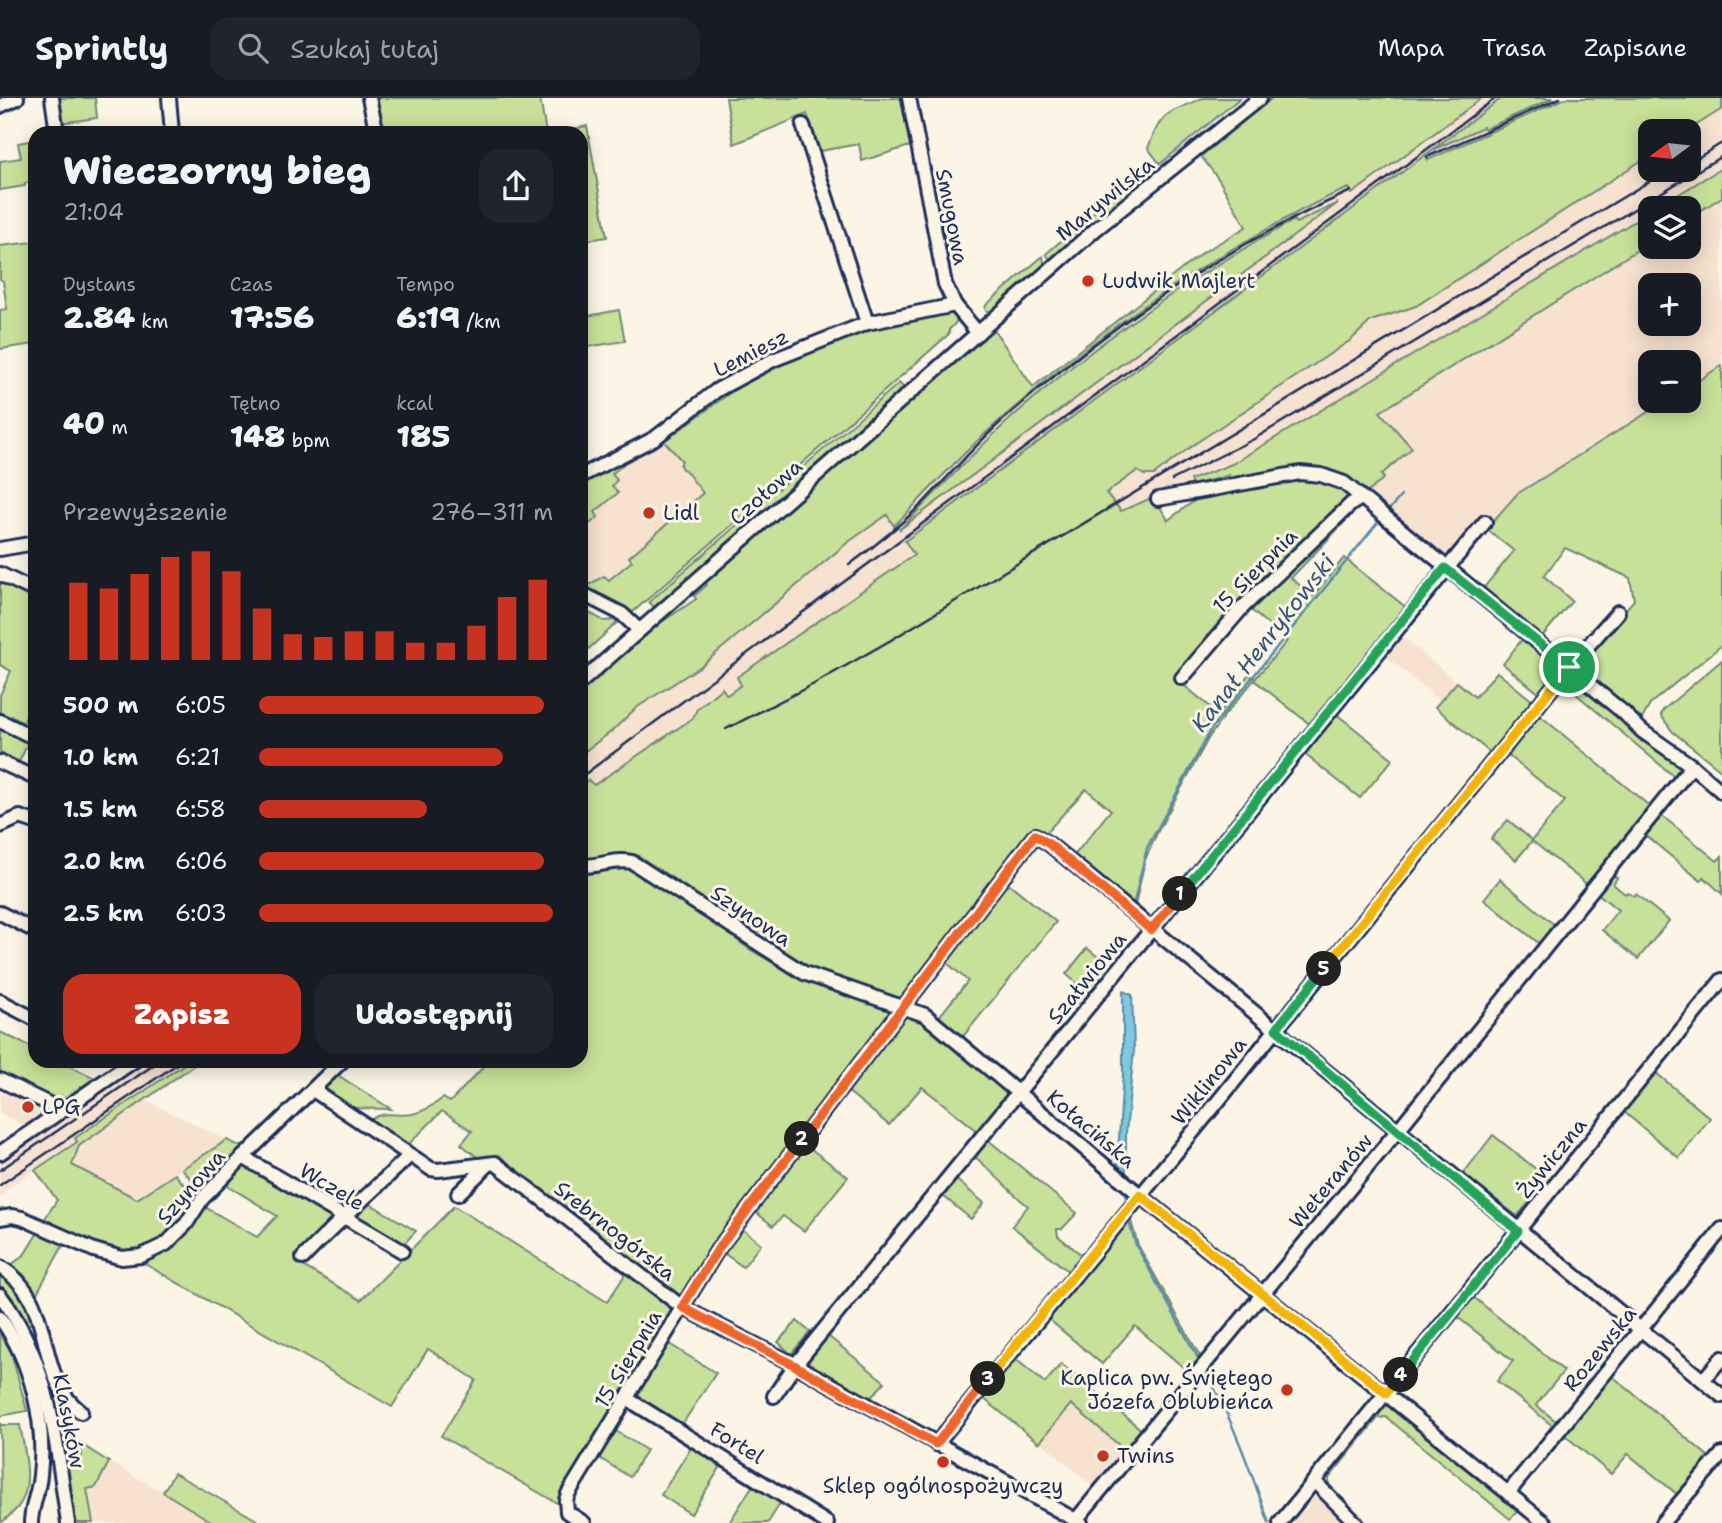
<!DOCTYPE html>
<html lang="pl">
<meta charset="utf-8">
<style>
:root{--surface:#171b24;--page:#20242c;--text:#f1f3f6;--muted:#9ea1a6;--line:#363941;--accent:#c8321e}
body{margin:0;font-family:"Shantell Sans",sans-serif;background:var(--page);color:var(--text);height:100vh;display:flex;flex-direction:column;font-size:26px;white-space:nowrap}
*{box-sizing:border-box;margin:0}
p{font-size:23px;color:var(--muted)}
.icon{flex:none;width:38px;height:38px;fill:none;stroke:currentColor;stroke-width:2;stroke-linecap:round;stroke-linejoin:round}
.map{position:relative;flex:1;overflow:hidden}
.drawer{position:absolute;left:28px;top:28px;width:560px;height:942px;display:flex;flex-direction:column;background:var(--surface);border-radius:21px;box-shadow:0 4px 18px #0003}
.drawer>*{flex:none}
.needle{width:46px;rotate:255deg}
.fabs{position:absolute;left:1638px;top:21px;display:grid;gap:14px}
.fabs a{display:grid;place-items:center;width:63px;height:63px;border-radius:14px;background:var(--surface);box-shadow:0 4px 18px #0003;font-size:35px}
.pin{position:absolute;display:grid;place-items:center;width:60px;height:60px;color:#fff;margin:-30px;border:4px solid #fff;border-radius:50%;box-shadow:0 2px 7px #0007}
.km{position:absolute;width:35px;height:35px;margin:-18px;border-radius:50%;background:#222;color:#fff;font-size:19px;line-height:35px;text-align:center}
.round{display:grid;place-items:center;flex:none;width:74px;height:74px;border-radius:21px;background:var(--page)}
.overview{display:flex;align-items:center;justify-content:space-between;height:119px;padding:0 35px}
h1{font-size:38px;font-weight:800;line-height:52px}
.stats{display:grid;grid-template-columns:repeat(3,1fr);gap:10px;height:119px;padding:7px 35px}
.stats div{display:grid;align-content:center}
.stats b{font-size:30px;font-weight:800}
.stats small{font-size:19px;font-weight:400}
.stats p{font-size:19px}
.chart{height:196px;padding:14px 35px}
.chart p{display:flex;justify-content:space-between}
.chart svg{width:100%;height:126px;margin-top:7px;stroke:var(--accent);stroke-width:6}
.action{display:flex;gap:14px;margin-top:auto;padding:14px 35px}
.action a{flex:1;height:80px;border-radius:21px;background:var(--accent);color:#fff;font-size:28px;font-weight:800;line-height:80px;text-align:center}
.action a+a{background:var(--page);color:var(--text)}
ul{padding:0 35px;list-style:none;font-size:23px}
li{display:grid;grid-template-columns:112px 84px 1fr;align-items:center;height:52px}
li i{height:18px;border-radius:9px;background:var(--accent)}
header{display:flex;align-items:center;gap:42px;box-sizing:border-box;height:98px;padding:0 35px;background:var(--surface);border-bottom:2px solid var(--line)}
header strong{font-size:33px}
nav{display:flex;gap:38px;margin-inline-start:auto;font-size:24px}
.search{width:490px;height:63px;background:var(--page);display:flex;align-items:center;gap:18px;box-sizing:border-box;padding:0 24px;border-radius:21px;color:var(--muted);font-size:26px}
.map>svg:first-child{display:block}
</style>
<header>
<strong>Sprintly</strong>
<div class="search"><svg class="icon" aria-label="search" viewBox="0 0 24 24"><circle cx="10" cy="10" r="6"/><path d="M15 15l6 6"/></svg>Szukaj tutaj</div>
<nav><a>Mapa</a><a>Trasa</a><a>Zapisane</a></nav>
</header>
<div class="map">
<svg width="1722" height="1425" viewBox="0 0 1722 1425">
<rect width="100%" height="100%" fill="#fcf5e5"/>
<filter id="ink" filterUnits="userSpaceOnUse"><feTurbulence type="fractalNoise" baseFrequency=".0143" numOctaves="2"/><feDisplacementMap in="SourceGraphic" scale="14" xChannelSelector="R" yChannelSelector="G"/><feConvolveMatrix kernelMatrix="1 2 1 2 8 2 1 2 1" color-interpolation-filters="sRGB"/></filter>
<g filter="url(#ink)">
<g fill="#f7e2d0" fill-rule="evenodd">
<path d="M1415,0H1611L970,418L737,579L742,586L727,597L722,591L693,620L594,687L581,702V656L612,633L636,610L701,568L847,445L923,390L999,317L1202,155L1246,129Z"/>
<path d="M1722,11V70L1656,110H1650V114L1231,366L1191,382L1192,387L1141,403L1121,414L1106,395L1137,373L1154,377L1193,347L1351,242L1371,223L1416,208L1650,57V72H1689V33H1687Z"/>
<path d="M1722,99V267L1689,289V264H1650V303H1666L1517,396L1486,431L1455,456L1442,461L1364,398L1384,381L1380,377L1411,350L1380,314L1650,144V149H1689V120ZM1650,187H1689V226H1650Z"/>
<path d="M664,343L709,394L609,482L590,493L581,488V384L609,373Z"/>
<path d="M1400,536L1457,584L1440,603L1383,556Z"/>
<path d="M153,963H189L76,1040L77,1043L4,1093L5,1096L0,1099V1064Z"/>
<path d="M8,990L51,1011L25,1029L0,1015V999Z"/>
<path d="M145,1002L227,1042L137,1101L72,1067L79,1048Z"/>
<path d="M1071,1305L1126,1353L1095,1390L1040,1343Z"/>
<path d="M109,1364L163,1394L214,1425H93L87,1390L96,1388Z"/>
<path d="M1311,1400H1319L1343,1425H1290L1297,1417L1308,1410Z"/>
</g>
<g fill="#c7e198" stroke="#71887b" stroke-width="2">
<path d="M57,0H95L97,20L60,25Z"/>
<path d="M376,0H540L546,35H385Z"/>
<path d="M726,0H901L910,48L862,63L859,46L820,53L807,16L734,46Z"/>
<path d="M1203,0H1240L1160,66L1148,50C1162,12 1167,16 1203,0Z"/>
<path d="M1272,0H1482L1352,96L1349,90C1318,102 1288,119 1259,136C1161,190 1071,258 988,333C955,363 925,397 894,428L887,417L847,445L701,568L636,610L612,633L581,656V589L654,526L656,528L696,501L694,498L707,487L705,484L719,468L992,229L1033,289L1202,155L1246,129L1219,82L1201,58Z"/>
<path d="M1502,0H1553L1485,31L1483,29L1437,50L1426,57L1428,62L1566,0H1722V11L1687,33H1650V57L1416,208L1371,223L1351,242L1193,347L1154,377H1144L1137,373L1106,395L1121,413L1154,399L1168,422L1230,377L1192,387L1190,382L1232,366L1650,114V144L1380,314L1412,350L1381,377L1384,380L1243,506L1175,580L1219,616L1249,576L1255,581L1287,543L1251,512L1358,404L1362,406L1291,480L1313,498L1344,460L1408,511L1312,628L1254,582L1223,619L1208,641L1158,733L1145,762L1134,812L1073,759L1111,712L1086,691L1045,736L1036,732L1024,741L908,898L897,904L804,869L637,757C618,754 600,762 581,763V687L588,682L594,687L693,620L697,611L722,590L727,597L741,587L737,579L914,457L905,443Z"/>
<path d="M587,28L607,139L581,143V35H555Z"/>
<path d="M35,42V83L25,85V88L0,92V63L21,60L18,45Z"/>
<path d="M1722,70V99L1689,120V110H1656Z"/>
<path d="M1151,73L1147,87L1052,164L1046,156L1135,78Z"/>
<path d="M1338,105L899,432C939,392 977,350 1019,313C1103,239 1196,176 1294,122L1296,125Z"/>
<path d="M33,144L35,159V246L0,251V212L7,211L3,183L0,181V148Z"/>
<path d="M1043,158L1045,170L990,216L985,211L986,207Z"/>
<path d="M952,210L959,221L949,232V236L633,514L588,492L589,487L604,478L609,482L632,463L629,459L703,395L685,372L682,371L680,367L682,363L664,343L752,279L776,267L870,228Z"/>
<path d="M619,212L625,243L581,250V225L587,223V218Z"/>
<path d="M1722,267V547L1651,605L1642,621L1576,567L1634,502L1630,480L1565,450L1544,478L1572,503L1540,541L1481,493L1514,453L1486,431L1517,396L1666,303H1689V289Z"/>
<path d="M899,285L904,290L914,286L656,511L649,504Z"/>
<path d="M641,351L643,355L629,361L612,376L617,382L612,388L618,395L595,414L598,419L581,433V381Z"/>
<path d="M0,479L35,496V600L23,625L12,618L7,620L0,616V597L11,573L0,567Z"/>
<path d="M590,515L604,523L614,522L618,524L581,558V523Z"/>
<path d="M1523,540L1562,571L1541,597L1503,566Z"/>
<path d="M1722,562V673L1672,633L1661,617L1663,612Z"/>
<path d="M1497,574L1535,605L1493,657L1435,609L1457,584L1475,599Z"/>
<path d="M1569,578L1630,628L1633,635L1642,644H1650L1685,671L1677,681L1563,585Z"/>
<path d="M1335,615L1393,661L1360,700L1302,654Z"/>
<path d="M1538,616L1653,711L1589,788L1532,743L1516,762L1491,741L1508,722L1532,742L1565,703L1506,656Z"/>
<path d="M0,626L30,641L19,664L0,654Z"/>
<path d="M1660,716L1717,763L1722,758V796L1704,779L1701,783L1644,736Z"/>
<path d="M623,768L632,771L700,814L749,851L811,886L896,913L778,1060L679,1201L499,1059L482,1063L461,1046L472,1033L442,1013L405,1050L371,1025L372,1021C385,1012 398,1019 412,1016C424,1014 434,1007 443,1000L450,1004L489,963L581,962V828L584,823L581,821V771Z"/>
<path d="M1612,776L1617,780L1613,786L1625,796L1627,794L1634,798L1636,796L1669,823L1638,861L1602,832L1618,812L1597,795Z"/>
<path d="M1500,781L1557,829L1541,847L1484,801Z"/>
<path d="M1006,783L1056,824L961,941L937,921L968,883L945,863Z"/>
<path d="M1087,850L1114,872L1092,899L1066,876Z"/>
<path d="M905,916L915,917L1011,995L979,1034L922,989L889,1027L845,991Z"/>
<path d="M0,934L35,951V962L59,963L95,980L60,1006L0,979Z"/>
<path d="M189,963H200L79,1048L72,1067L137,1101L175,1076L198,1103C179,1130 154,1156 119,1155C105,1154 58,1132 42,1125L57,1102L35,1072L77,1044L75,1040Z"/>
<path d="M1655,974L1710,1020L1679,1060L1623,1013Z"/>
<path d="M336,976L391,1011C369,1010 334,1015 324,990Z"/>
<path d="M1493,1037L1550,1082L1517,1118L1463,1076Z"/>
<path d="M987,1041L1077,1115L1062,1131H1057L1058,1138L1083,1158L1069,1174L1012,1128L1028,1108C1008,1092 993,1074 973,1057Z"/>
<path d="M227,1042L246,1051L202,1094L182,1071Z"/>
<path d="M803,1045L848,1079L804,1133L783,1118L773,1128L753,1112Z"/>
<path d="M244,1068L254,1069L334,1119L296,1164L361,1202L454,1108L607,1204L627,1174L678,1210L562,1408L441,1338L476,1282L428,1251L392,1309L140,1163C169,1154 184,1130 203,1108L257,1139L277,1118L222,1084L238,1070Z"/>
<path d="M954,1080L984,1105L971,1121L942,1097Z"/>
<path d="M367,1104L416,1133L401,1149L352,1120Z"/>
<path d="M1129,1116L1138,1147L1202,1262L1191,1276L1135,1228L1102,1266L1046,1219Z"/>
<path d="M740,1129L761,1146L743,1169L721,1153Z"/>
<path d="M39,1133L66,1142L37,1195L23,1176L10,1168L24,1157Z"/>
<path d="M0,1173L22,1193L36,1224L12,1231L0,1214Z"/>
<path d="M1471,1197L1564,1273L1536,1307L1557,1324L1554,1329L1497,1283L1513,1263L1455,1217Z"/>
<path d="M797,1223L810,1234L791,1256L778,1244Z"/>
<path d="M0,1235L11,1254L27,1313L0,1318Z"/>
<path d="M828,1238L885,1284L869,1302L804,1265Z"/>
<path d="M666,1244L716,1275L681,1328L632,1297Z"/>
<path d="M1013,1259L1045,1285L1061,1266L1143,1333L1126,1353L1071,1306L1039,1345L983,1300Z"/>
<path d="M1610,1276L1709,1359L1678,1397L1628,1356L1611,1376L1562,1335Z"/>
<path d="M1385,1303L1519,1412L1510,1421L1386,1319L1378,1320L1329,1380V1389L1322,1381Z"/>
<path d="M0,1325L1,1327H20C24,1351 35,1388 18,1409C13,1415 7,1420 1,1425Z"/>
<path d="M613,1331L646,1352L630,1379L596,1358Z"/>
<path d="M81,1346L109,1364L96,1389L87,1391L93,1425H78L76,1423L64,1349L82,1358Z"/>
<path d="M693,1346L723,1365L691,1416L661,1397Z"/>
<path d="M174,1375L257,1422L262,1425H214L163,1394Z"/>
<path d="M754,1385L782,1402L768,1425H729Z"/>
</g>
<path fill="#7dc9dd" stroke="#568baa" stroke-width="2" d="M1123,893L1132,897L1134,952L1126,1035V1078L1117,1072L1123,975Z"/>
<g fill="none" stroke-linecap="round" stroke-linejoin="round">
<g stroke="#568baa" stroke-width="2.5">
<path d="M1388,413L1401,398"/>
<path d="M1133,808L1147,750L1213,628L1379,423"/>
<path d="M1126,1095V1101"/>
<path d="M1128,1121L1136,1147L1199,1262"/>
<path d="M1206,1275C1233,1322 1251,1374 1269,1425"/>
</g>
<defs>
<g id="minor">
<path d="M52,0L57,35"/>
<path d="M169,0L172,35"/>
<path d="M369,0L377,35"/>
<path d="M909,0L945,186L955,207L978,235"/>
<path d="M0,8L17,0"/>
<path d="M803,27L867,225"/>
<path d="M581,378L655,340L717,292L773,262L867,225L955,207"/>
<path d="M1158,401L1300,375L1321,377L1344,385L1624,615L1642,633L1692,668L1722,694"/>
<path d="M0,451L35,445"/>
<path d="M0,476L35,493"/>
<path d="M581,495L622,516L639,532"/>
<path d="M1182,580L1242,510L1351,406L1361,400"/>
<path d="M581,584L1096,131L1260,0"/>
<path d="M0,623L35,640"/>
<path d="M0,664L35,680"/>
<path d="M0,728L20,719L35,724"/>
<path d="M581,768C600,769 613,760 632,764L804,875L925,917L1140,1097L1545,1425"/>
<path d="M0,815L35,833"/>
<path d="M0,903L35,921"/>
<path d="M0,982L47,1005L59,1015"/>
<path d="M313,992L431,1071L438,1072L495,1065L682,1209L795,1267L1081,1425"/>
<path d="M0,1055L135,962"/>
<path d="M243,1059L402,1153"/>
<path d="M458,1096L489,1066"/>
<path d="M0,1120L12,1118L22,1120L94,1152L122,1160L141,1158L166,1146L186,1126L202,1101L243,1059L343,962"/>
<path d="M303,1160C337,1124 374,1092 409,1058"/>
<path d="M0,1169C58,1202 32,1277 81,1314"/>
<path d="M0,1197C50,1263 56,1345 68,1425"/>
<path d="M0,1220C31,1262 46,1325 40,1377C39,1393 31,1409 31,1425"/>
<path d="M1703,1282L1722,1260"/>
<path d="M774,1298L795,1267L1485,424"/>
<path d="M626,1300L827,1425"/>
<path d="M936,1346L1211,1012L1569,569L1618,514"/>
<path d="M1314,1383L1356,1425"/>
<path d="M1508,1395L1722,1131"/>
<path d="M1076,1422L1398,1032L1692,668"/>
<path d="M584,1425L567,1414L566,1402L568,1396L718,1151L1035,737L1049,746L1722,1298"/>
<path d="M1280,1425L1722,882"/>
<path d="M1662,1425L1722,1356"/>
</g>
</defs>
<use href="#minor" stroke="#1b2f5e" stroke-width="18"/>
<use href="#minor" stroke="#fcf5e5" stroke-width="12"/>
<g stroke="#1b2f5e" stroke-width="2.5">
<path d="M1427,59L1560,0"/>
<path d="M1689,65L1722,45"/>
<path d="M1172,382L1254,341L1722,58"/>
<path d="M849,467C875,448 899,428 922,406C949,378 974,348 1003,322C1107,229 1223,150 1351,93"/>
<path d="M726,631L814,586L891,542L1668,72"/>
<path d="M581,679L1496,0"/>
<path d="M0,1072L161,962"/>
<path d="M0,1087L183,962"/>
</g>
</g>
</g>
<g fill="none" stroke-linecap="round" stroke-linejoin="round" filter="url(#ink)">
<defs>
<path id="split-1" d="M1180,796L1445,470L1569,569"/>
<path id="split-2" d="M802,1041L1035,737L1049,746L1151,832L1180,796"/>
<path id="split-3" d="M802,1041L718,1151L682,1209L794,1267L936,1346L988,1281"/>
<path id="split-4" d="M988,1281L1140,1097L1386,1295L1401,1277"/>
<path id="split-5" d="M1324,871L1276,931L1518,1133L1401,1277"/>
<path id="split-6" d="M1324,871L1569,569"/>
</defs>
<use href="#split-1" stroke="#fff" stroke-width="14"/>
<use href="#split-2" stroke="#fff" stroke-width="14"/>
<use href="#split-3" stroke="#fff" stroke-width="14"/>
<use href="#split-4" stroke="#fff" stroke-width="14"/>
<use href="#split-5" stroke="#fff" stroke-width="14"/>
<use href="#split-6" stroke="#fff" stroke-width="14"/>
<use href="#split-1" stroke="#22a559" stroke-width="9"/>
<use href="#split-2" stroke="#f0652b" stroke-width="9"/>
<use href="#split-3" stroke="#f0652b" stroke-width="9"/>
<use href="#split-4" stroke="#f5b400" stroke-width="9"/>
<use href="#split-5" stroke="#22a559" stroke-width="9"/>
<use href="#split-6" stroke="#f5b400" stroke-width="9"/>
</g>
<g fill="#c8321e" stroke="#fcf5e5" stroke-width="2.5">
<circle cx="1088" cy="183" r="7"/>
<circle cx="649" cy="415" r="7"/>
<circle cx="28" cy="1009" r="7"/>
<circle cx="1287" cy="1292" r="7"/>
<circle cx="1103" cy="1358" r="7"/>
<circle cx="943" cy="1364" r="7"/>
</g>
<g text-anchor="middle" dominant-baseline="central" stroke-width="6" stroke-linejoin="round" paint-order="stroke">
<g font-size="21" fill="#1b2f5e" stroke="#fcf5e5">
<text transform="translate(1105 101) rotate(-39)">Marywilska</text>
<text transform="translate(952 119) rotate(79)">Smugowa</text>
<text transform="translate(751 255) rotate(-27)">Lemiesz</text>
<text transform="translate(766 394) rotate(-41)">Czołowa</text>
<text transform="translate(1255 473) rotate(-45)">15 Sierpnia</text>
<text transform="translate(751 818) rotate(34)">Szynowa</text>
<text transform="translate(1087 880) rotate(-51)">Szałwiowa</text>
<text transform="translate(1209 983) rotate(-51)">Wiklinowa</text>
<text transform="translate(1091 1031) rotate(40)">Kołacińska</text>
<text transform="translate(1552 1060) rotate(-51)">Żywiczna</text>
<text transform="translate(1331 1083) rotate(-50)">Weteranów</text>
<text transform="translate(191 1089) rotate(-49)">Szynowa</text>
<text transform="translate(332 1089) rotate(31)">Wczele</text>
<text transform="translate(615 1133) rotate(38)">Srebrnogórska</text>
<text transform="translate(1600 1251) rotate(-51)">Rozewska</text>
<text transform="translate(628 1261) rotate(-59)">15 Sierpnia</text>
<text transform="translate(69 1323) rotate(79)">Klasyków</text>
<text transform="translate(737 1345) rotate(32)">Fortel</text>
</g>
<g font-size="21" fill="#1b2f5e" stroke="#fcf5e5" text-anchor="start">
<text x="1102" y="183">Ludwik Majlert</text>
<text x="663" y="415">Lidl</text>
<text x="42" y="1009">LPG</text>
<text x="1273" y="1280" text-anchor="end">Kaplica pw. Świętego<tspan x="1273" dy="24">Józefa Oblubieńca</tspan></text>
<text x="1117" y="1358">Twins</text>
<text x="943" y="1388" text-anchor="middle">Sklep ogólnospożywczy</text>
</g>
<g font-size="23" font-style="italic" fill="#34567e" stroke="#fcf5e5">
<text transform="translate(1263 545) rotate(-52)">Kanał Henrykowski</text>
</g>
</g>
</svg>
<div class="fabs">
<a><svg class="needle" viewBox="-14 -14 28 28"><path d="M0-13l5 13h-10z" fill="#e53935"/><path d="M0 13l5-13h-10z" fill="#9ea1a6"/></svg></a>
<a><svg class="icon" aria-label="layers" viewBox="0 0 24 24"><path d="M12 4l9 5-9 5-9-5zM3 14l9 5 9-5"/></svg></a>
<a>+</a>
<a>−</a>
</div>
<div class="pin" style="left:1569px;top:569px;background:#1e9e55"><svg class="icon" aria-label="arrive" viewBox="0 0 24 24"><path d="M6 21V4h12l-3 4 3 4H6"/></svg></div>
<b class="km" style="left:1180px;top:796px">1</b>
<b class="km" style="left:802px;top:1041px">2</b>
<b class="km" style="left:988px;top:1281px">3</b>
<b class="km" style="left:1401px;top:1277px">4</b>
<b class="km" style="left:1324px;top:871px">5</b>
<section class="drawer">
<div class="overview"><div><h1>Wieczorny bieg</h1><p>21:04</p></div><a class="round"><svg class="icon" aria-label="share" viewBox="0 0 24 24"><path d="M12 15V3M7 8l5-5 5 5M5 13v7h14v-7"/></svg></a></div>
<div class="stats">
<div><p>Dystans</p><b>2.84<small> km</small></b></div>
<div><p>Czas</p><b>17:56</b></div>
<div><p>Tempo</p><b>6:19<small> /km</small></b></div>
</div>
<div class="stats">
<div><b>40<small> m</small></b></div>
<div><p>Tętno</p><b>148<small> bpm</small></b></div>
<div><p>kcal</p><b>185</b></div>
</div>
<div class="chart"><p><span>Przewyższenie</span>276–311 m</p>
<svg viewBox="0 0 160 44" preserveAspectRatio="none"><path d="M5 44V17M15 44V19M25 44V14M35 44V8M45 44V6M55 44V13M65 44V26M75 44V35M85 44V36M95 44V34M105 44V34M115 44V38M125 44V38M135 44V32M145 44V22M155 44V16"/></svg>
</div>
<ul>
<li><b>500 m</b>6:05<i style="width:97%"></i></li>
<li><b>1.0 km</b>6:21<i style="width:83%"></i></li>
<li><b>1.5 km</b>6:58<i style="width:57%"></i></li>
<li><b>2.0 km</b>6:06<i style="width:97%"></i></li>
<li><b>2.5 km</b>6:03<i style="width:100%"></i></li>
</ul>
<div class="action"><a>Zapisz</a><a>Udostępnij</a></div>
</section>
</div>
